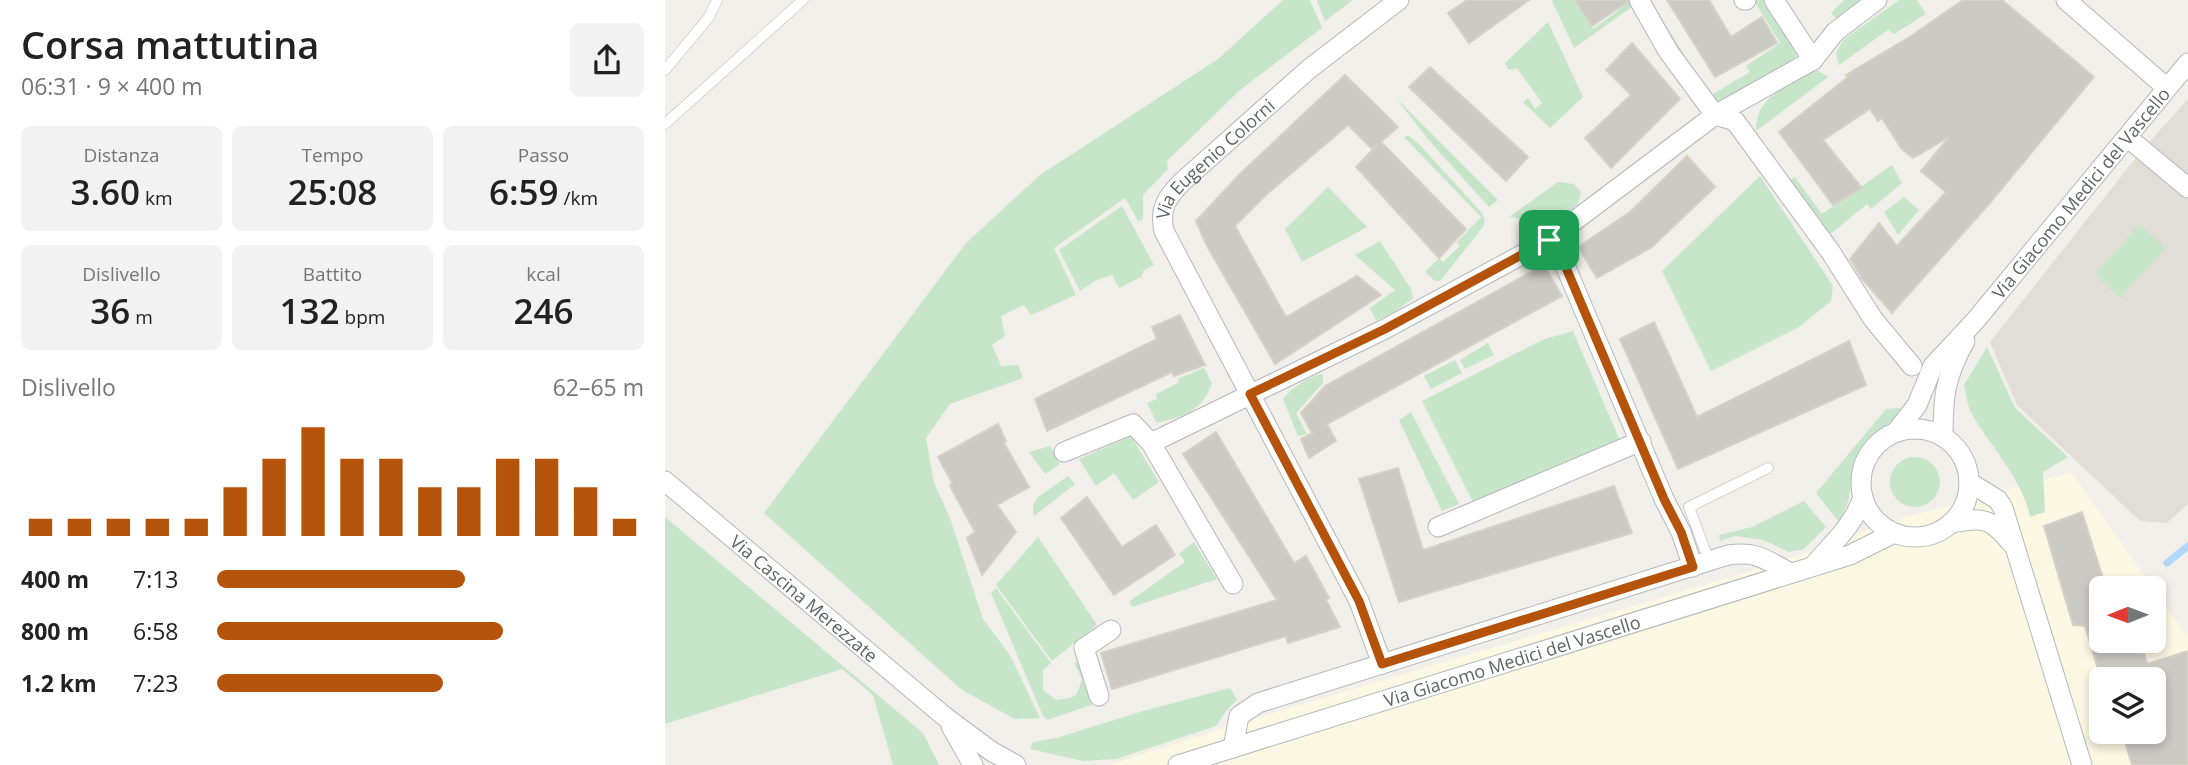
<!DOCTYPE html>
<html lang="it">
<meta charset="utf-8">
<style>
:root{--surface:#fff;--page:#f2f2f2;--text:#222;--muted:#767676;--accent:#b45309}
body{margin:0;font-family:"Open Sans",sans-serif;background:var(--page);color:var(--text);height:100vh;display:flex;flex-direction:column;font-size:26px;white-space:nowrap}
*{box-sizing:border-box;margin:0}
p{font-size:23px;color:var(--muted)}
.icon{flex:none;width:38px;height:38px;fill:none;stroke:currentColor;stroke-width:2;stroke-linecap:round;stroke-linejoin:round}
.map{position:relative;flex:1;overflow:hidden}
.sheet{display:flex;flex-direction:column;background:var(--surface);width:665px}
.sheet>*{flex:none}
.needle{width:46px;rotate:269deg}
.buttons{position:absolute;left:1424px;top:576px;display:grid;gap:14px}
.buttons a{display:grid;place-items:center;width:77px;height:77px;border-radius:10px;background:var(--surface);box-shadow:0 4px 10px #0003;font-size:35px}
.pin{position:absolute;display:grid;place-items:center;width:60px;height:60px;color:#fff;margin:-30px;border-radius:14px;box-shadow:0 4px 10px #0006}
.round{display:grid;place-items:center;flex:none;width:74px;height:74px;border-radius:10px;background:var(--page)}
.summary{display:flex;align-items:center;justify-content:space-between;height:119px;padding:0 21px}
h1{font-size:38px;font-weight:600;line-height:52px}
.metrics{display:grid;grid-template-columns:repeat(3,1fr);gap:10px;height:119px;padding:7px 21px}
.metrics div{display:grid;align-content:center;border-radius:10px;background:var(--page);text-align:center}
.metrics b{font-size:35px;font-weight:600}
.metrics small{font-size:19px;font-weight:400}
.metrics p{font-size:19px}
.chart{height:196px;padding:14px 21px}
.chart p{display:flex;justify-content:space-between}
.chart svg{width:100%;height:126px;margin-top:7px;stroke:var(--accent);stroke-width:6}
ul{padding:0 21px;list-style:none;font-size:23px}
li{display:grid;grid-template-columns:112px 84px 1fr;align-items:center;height:52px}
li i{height:18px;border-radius:9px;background:var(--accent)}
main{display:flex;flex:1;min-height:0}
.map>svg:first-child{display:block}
</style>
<main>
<section class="sheet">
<div class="summary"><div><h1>Corsa mattutina</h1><p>06:31 · 9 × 400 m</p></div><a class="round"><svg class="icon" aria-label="share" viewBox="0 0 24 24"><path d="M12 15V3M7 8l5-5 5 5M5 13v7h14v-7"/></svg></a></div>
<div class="metrics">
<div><p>Distanza</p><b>3.60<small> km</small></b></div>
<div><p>Tempo</p><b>25:08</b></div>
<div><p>Passo</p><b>6:59<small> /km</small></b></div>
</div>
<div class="metrics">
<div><p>Dislivello</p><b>36<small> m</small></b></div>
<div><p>Battito</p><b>132<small> bpm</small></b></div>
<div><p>kcal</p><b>246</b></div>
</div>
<div class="chart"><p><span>Dislivello</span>62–65 m</p>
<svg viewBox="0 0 160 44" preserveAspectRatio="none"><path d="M5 44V38M15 44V38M25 44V38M35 44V38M45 44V38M55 44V27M65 44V17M75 44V6M85 44V17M95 44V17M105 44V27M115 44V27M125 44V17M135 44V17M145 44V27M155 44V38"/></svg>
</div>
<ul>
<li><b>400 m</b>7:13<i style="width:58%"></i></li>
<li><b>800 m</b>6:58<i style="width:67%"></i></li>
<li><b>1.2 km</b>7:23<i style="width:53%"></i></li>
</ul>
</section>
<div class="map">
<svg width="1523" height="765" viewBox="0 0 1523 765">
<rect width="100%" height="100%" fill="#f0efe9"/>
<path fill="#fcf7e2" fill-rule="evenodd" d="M1406,472L1488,588H1437V640H1489V590L1523,637V765H444L565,726L1109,564L1228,521ZM1437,679H1489V732H1437Z"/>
<path fill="#e0ded7" d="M1523,99V504L1502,523L1475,521L1352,405L1325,342L1477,150Z"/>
<g fill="#c7e6c9">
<path d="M618,0H645L657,28L575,90L502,161L503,169L478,195V219L473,221L460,198L389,248L411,295L366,315L359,305L336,316L340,336L327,345L336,366L353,365L358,378L285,404L261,438L269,483L285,518L318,619L345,655L375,718L350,719L297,690L99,513L301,243L375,175L553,59Z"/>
<path d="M652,0H688L660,21Z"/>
<path d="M889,0H910L928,29L955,9L950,0H968L967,7L909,48L887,1Z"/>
<path d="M980,0H985L1045,96L1085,72L1081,66L1115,43L1090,2L1091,0H1101L1134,48L1129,60L1057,102H1051L1044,99Z"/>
<path d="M1179,0H1195L1172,19L1166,13Z"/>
<path d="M1234,0H1252L1261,14L1229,34L1223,30L1174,65L1171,53L1178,40Z"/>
<path d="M883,22L918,97L885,128L858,102L863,98L870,109L877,103L852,68L844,70L840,63Z"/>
<path d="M1146,70L1154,71L1163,77L1091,131C1091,95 1121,89 1146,70Z"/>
<path d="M730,97L833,200L824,207L767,144Z"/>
<path d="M744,136L755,145L817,213L820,221L818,227L775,281H770L760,272L774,258L778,262L795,246L792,242L816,217L739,137Z"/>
<path d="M1227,165L1237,183L1206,209L1202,204L1162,237L1122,182L1130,177L1157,214Z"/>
<path d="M1095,176L1168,286L1166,301L1134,327L1046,371L997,271Z"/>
<path d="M893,182L909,184L916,192L913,204L880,229L872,221L844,217Z"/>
<path d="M663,187L702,227L637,262L620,229Z"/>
<path d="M1239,197L1254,210L1233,235L1219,212Z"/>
<path d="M457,206L489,265L479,270L476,277L454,288L447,275L430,281L415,291L394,250Z"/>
<path d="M1474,224L1500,248L1456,298L1430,275Z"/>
<path d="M715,241L746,289L748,298L731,311L711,321L705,308L730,290L690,255Z"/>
<path d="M908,331L955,441L808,502L757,401L877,340Z"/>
<path d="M823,343L829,355L800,369L795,360Z"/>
<path d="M1322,347L1350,408L1403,457L1378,472L1380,512L1365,517C1357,477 1325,447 1306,412C1302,404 1301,394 1299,385Z"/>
<path d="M790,360L797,373L766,389L759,376Z"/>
<path d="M539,368L547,383C537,412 518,416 492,423L482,403L492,399L491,394L513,383L514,378Z"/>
<path d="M658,374V383L631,413L642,434L633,436L618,399C626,388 644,376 658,374Z"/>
<path d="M1235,408L1240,410L1198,444L1190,460L1183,502L1174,522L1151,493L1221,409Z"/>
<path d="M746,412L794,504L777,511L734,420Z"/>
<path d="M466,436L494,482L468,500L449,473L431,486L414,459Z"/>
<path d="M385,446L395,464L380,474L364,452Z"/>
<circle cx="1250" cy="482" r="25"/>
<path d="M403,476L410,484L369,516L368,506L373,497Z"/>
<path d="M1139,501L1161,527L1139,549L1124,552L1098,540L1070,536L1055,541L1054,535L1087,527Z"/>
<path d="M0,517L258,733L274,765H228L208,695L177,669L0,724Z"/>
<path d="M373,537L432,625L387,661L331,585Z"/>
<path d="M529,542L552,579L467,607L465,601L520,562L514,554Z"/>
<path d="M331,588L386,663L378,670V690L391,700L406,698L412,694L417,679L409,663L415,661L426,705L382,720L378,716L326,593Z"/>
<path d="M565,688L572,700L561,711L551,726L451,759L418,761L365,749L368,742L391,738L478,711Z"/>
</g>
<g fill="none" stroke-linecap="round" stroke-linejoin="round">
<path stroke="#b0d6f9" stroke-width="7" d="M1502,563L1523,546"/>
</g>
<g fill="#cccac5" stroke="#d5d1c7" stroke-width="2">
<path d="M802,0H864L804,43L783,13Z"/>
<path d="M910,0H962V2L927,26Z"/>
<path d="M1002,0H1044L1066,37L1097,17L1112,43L1050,77Z"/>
<path d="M1298,0H1337L1429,77L1324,204L1227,313L1197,279L1185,259L1214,223L1232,246L1281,192L1256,171L1284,137L1248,158L1236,148L1217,118L1213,121L1205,109L1158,140L1197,188L1168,205L1114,132L1183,77L1181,75L1246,36Z"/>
<path d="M967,43L1015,99L946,168L920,138L966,95L941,70Z"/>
<path d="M765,67L863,157L841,181L744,87Z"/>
<path d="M680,75L733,127L716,142L801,229L774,258L691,167L713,144L707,149L683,125L602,194L570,226L621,317L692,276L716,295L610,364L542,246L531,221L575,174Z"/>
<path d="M1022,156L1050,187L987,247L932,278L913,247L965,212Z"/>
<path d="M879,265L897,296L662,424L671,441L644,458L636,439L647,433L636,413L660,386Z"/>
<path d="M515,315L540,365L509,376L507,372L382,431L370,399L492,339L487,327Z"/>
<path d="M989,322L1032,417L1184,341L1201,385L1013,469L955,339Z"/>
<path d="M333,424L341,441L339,443L364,487L332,505L351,532L317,575L302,538L310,532L285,486L287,483L273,457Z"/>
<path d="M551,432L629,563L641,556L664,598L661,600L675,627L623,643L621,636L447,689L436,653L612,600L518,454Z"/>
<path d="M733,468L758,550L949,486L967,533L734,602L694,479Z"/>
<path d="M422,497L457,547L491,525L510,555L449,595L396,518Z"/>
<path d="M1417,512L1441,588H1437V640H1467L1471,654L1479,652L1482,664L1523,651V765H1467L1457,732H1489V679H1436L1420,626L1408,625L1379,526Z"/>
</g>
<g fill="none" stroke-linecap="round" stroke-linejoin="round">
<defs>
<g id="lane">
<path d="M0,70L44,17L52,0"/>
<path d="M0,124L138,0"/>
<path d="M1044,561L1024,507L1103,468"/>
</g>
<g id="street">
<path d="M974,0L1003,51L1050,115L1070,121L1165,251L1208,319L1247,366"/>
<path d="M1079,0H1081"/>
<path d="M1109,0L1148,60"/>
<path d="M1401,0L1502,88"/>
<path d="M1462,137L1523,188"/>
<path d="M884,240L899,263L999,499L1016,532L1028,567"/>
<circle cx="1250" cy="483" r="54"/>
<path id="s1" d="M1231,432L1252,405L1268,366L1310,321L1523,63"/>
<path d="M1278,437C1278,396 1280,377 1300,341"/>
<path d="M486,443L568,584"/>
<path d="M399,452L468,424L486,443L720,329L884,240L1050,115L1148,60L1170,32L1212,0"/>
<path id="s2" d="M0,481L279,716L326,751L351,765"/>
<path d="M1304,482L1333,500L1338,508L1417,765"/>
<path d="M1286,523C1317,517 1325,517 1346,543"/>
<path d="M773,527L976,441"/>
<path d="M1148,566C1167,544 1189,525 1198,497"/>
<path id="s3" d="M717,664L694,601L499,231C494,208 502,197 518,181L644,69L734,0"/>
<path d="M434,696L419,648L446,630"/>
<path d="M286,726L308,765"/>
<path d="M568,748L574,716L593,703L1063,555C1094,551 1100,560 1126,573"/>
<path id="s4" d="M513,765L1185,555L1229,533"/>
</g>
</defs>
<use href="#lane" stroke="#b5b8bc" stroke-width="11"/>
<use href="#street" stroke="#b5b8bc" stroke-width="21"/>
<use href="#lane" stroke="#fff" stroke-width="10"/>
<use href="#street" stroke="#fff" stroke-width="19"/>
</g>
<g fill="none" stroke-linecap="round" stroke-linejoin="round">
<defs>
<path id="route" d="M884,240L899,263L999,499L1016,532L1028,567L717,664L694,601L585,394L720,329Z"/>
</defs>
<use href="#route" stroke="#fff" stroke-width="14"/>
<use href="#route" stroke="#b45309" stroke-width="9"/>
</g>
<g text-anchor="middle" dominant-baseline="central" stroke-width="5" stroke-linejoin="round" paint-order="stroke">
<g font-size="18" fill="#606367" stroke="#fff">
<text stroke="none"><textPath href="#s3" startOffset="579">Via Eugenio Colorni</textPath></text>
<text stroke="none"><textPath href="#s1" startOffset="304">Via Giacomo Medici del Vascello</textPath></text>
<text stroke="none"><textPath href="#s2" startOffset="182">Via Cascina Merezzate</textPath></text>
<text stroke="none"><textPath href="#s4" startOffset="350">Via Giacomo Medici del Vascello</textPath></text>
</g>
</g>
</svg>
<div class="buttons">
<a><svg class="needle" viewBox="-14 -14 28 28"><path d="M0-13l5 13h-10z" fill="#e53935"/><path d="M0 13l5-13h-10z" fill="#767676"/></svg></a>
<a><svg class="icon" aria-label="layers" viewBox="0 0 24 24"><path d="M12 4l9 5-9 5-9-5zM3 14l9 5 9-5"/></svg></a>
</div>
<div class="pin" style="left:884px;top:240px;background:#1e9e55"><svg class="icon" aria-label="arrive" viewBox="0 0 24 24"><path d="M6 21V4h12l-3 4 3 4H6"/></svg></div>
</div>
</main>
